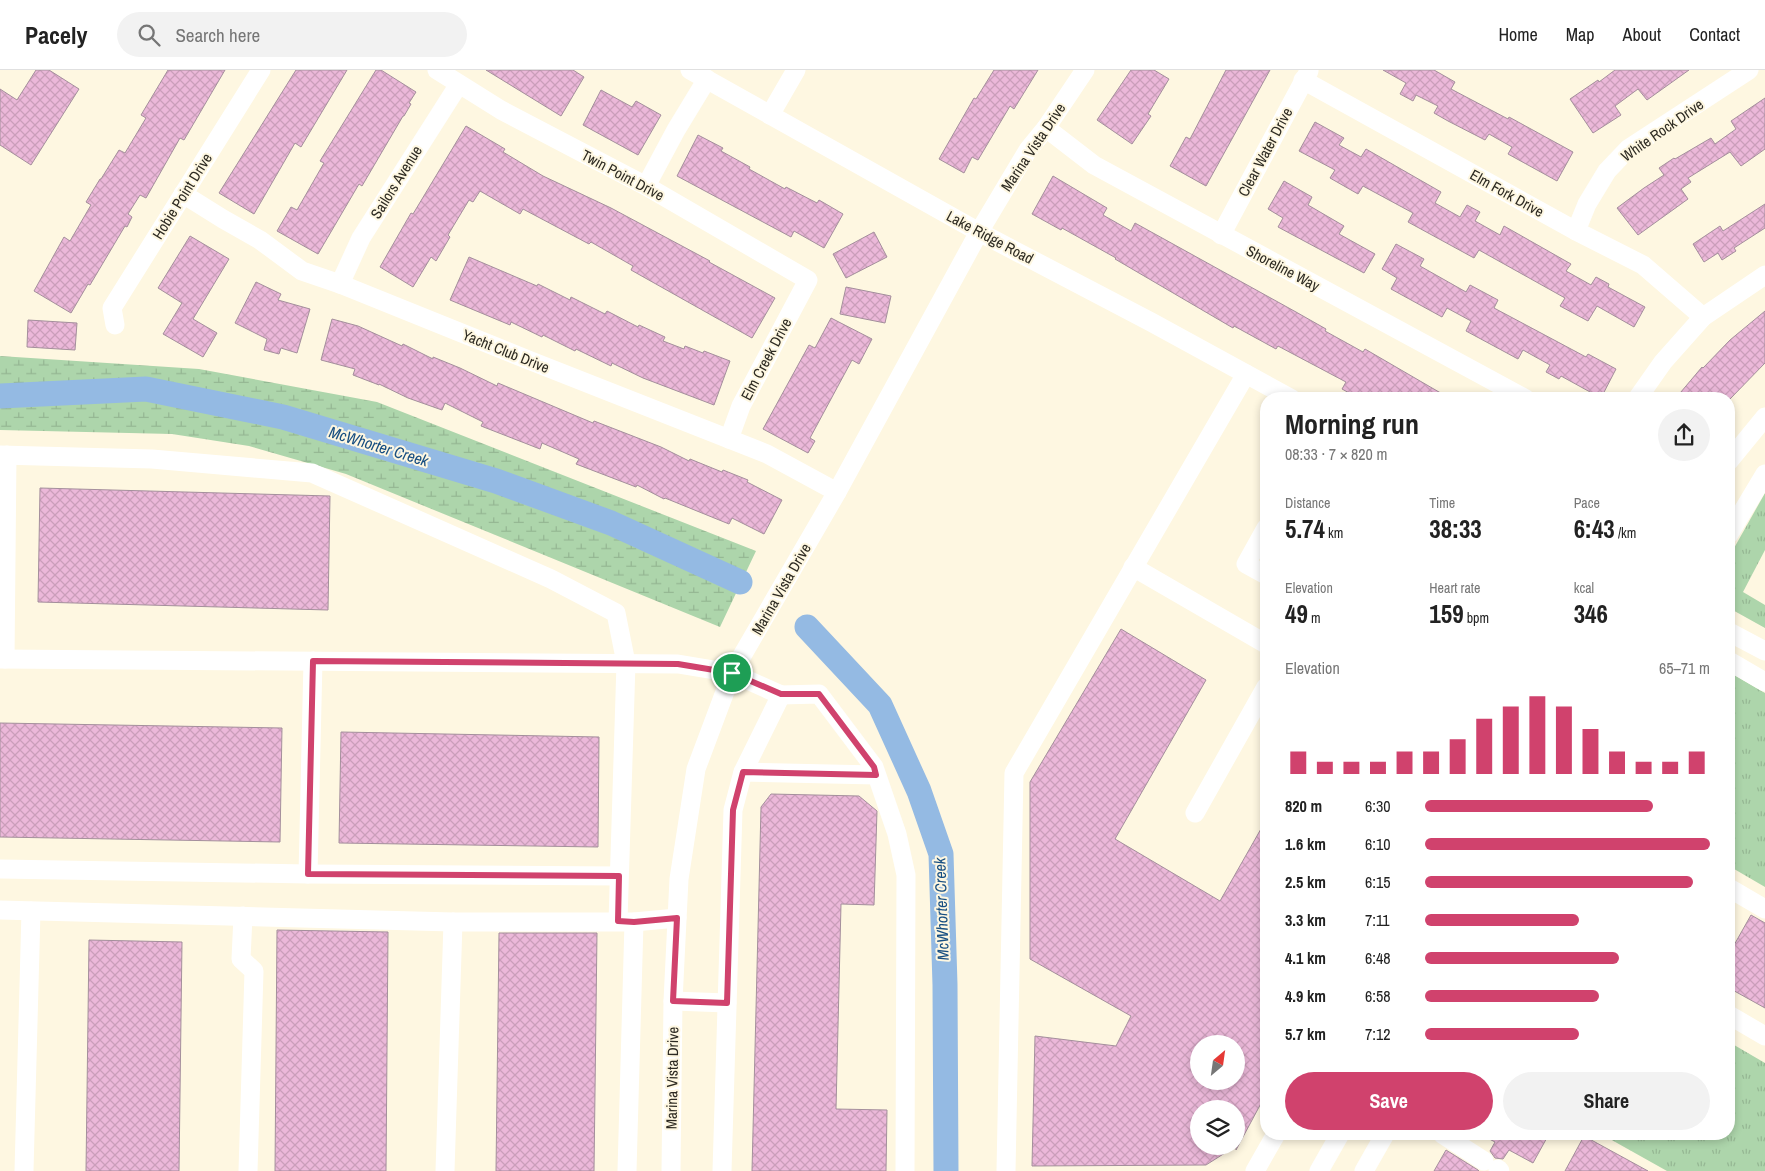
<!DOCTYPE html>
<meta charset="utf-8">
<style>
:root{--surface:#fff;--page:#f2f2f2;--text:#222;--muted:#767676;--line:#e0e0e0;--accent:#d0426d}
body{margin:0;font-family:"Archivo Narrow",sans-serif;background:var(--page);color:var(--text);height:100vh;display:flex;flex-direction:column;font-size:19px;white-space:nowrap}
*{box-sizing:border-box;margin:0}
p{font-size:16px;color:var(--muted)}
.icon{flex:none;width:28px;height:28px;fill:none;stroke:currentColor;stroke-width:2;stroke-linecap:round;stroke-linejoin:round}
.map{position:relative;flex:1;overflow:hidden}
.details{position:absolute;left:1260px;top:322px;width:475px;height:748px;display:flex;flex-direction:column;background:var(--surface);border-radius:20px;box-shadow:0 2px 8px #0003}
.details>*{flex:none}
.needle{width:32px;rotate:29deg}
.controls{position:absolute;left:1190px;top:965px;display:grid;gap:10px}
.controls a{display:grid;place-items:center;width:55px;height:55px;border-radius:50%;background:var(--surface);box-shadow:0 2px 8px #0003;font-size:25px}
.pin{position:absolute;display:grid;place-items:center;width:42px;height:42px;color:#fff;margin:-21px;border:2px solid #fff;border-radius:50%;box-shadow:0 1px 5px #0007}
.round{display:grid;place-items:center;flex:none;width:52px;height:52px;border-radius:26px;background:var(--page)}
.head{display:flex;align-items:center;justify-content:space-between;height:85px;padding:0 25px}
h1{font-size:28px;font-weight:700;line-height:38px}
.stats{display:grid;grid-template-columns:repeat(3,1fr);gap:8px;height:85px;padding:5px 25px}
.stats div{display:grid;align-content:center}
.stats b{font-size:25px;font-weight:700}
.stats small{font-size:14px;font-weight:400}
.stats p{font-size:14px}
.chart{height:140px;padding:10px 25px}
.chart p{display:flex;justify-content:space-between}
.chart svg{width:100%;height:90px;margin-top:5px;stroke:var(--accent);stroke-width:6}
.primary-button{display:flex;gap:10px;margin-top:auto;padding:10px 25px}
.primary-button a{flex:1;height:58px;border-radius:30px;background:var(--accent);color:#fff;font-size:20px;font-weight:700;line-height:58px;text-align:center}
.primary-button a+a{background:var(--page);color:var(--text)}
ul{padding:0 25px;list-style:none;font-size:16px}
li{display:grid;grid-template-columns:80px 60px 1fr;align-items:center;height:38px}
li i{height:12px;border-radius:6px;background:var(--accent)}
header{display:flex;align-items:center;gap:30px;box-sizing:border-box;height:70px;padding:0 25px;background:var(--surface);border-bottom:1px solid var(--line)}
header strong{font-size:24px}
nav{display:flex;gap:28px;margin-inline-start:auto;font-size:18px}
.search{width:350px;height:45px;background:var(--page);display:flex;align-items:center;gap:12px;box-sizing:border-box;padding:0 18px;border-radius:28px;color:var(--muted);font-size:19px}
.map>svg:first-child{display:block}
</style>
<header>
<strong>Pacely</strong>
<div class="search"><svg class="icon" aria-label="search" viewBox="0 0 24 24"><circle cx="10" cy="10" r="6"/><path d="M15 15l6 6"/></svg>Search here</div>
<nav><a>Home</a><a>Map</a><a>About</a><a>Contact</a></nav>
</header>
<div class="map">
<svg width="1765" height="1101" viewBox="0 0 1765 1101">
<defs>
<pattern id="grass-tufts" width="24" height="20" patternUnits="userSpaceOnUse" patternTransform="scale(1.25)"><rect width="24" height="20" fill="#add5ab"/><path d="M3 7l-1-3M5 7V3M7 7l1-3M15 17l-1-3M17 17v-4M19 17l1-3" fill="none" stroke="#95b793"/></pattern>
<pattern id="wetland-marsh" width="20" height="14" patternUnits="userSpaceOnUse" patternTransform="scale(1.25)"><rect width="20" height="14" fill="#add5ab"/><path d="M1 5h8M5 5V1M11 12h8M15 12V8" fill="none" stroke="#95b793"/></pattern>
<pattern id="building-cross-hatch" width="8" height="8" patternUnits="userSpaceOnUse" patternTransform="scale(1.25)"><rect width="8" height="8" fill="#ebb8d9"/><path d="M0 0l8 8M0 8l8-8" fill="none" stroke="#ca9eba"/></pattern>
</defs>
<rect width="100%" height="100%" fill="#fef7e1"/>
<g fill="url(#grass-tufts)">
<path d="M1765,423V480L1743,522L1765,535V558L1729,538V487Z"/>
<path d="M1729,602L1765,623V817L1729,796Z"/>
<path d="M1729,972L1765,993V1101H1667L1601,1064H1729Z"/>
</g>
<path fill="url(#wetland-marsh)" d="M0,286L199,299L377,332L756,481L720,557L346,404L249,376L172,364L0,360Z"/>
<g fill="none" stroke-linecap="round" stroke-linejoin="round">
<g stroke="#94bae3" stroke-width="25">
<path d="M0,326L146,319L283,347L496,411L611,453L740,512"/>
<path d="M807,557L880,635L919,721L941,784L945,915L946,1101"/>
</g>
</g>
<g fill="url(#building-cross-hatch)" stroke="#a48f9c" fill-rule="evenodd">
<path d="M36,0H49L79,19L31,95L0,75V19L17,30Z"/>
<path d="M168,0H225L184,70L180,68L146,128L140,125L128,144L132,147L127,157L125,156L90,215L88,214L71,243L34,221L64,167L70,171L91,135L86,132L100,109H101L119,80L125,83L146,48L141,45Z"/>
<path d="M296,0H347L301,77L295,73L254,144L219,123Z"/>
<path d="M376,0H381L416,22L409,33L411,34L404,46H403L362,116L359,114L318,184L277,161L291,137L297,140L324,93L320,91Z"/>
<path d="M486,0H573L584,7L561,46Z"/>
<path d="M994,0H1038L1014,39L1010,36L978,90L972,87L964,103L939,89L974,28L976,29Z"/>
<path d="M1131,0H1154L1169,9L1148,44L1151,46L1132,74L1097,50Z"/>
<path d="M1226,0H1270L1206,116L1170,96L1186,67L1190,69Z"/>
<path d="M1383,0H1434L1455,12L1451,19L1508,49L1509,47L1573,82L1557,111L1508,84L1512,77L1489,64L1485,70L1448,51L1434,43L1438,36L1416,25L1413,31L1400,24L1406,13Z"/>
<path d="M1615,0H1689L1647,30L1638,19L1615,36L1621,45L1593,63L1570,29L1598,10L1599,12Z"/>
<path d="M601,20L632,37L636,31L661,45L638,85L583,55Z"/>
<path d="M1765,28V79L1741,96L1730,82L1688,108L1691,112L1681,119L1688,129L1638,165L1617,138L1644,118L1664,105L1659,98L1674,88L1675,89L1711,68L1715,74L1736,59L1731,51Z"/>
<path d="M1315,52L1344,68L1339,75L1361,87L1366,79L1441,122L1435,133L1460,147L1467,135L1480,142L1475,151L1500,165L1504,156L1571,194L1566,201L1591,215L1596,207L1609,214L1608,217L1645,237L1634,257L1597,236L1588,251L1560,236L1565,228L1479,180L1474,188L1408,152L1413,143L1363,116L1358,124L1330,108L1335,100L1299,81Z"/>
<path d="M466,56L505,79L503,82L543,106L611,138L710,191L709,192L775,228L752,268L631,200L633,196L591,172L589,174L523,139L520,144L480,121L473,132L469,130L448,165L450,167L436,191L431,187L413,217L380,197L411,143L413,144Z"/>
<path d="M698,65L723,78L721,81L750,97L749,99L785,119L786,117L817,133L819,130L843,144L824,178L794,161L791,167L677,106Z"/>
<path d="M1053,106L1107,138L1103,145L1131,161L1135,153L1296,242L1326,259L1325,261L1363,282L1365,279L1451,329H1360L1342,319L1346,312L1278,276L1276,279L1234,256L1233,258L1115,189L1116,188L1062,158L1061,160L1032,144Z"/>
<path d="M1284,111L1312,127L1308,135L1344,156L1339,164L1375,184L1364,203L1278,157L1283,148L1268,139Z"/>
<path d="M1765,134V158L1734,178L1736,181L1722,190L1718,183L1704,192L1693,174L1720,156L1723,161Z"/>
<path d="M874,162L887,187L846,208L833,184Z"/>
<path d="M190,166L229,189L193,249L217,263L203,287L163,264L182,233L158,218Z"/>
<path d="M1396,174L1424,189L1420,196L1466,222L1470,215L1498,230L1494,238L1586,287L1588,284L1616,299L1601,328L1561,306L1559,309L1546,302L1550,295L1523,280L1518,289L1466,261L1471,251L1447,238L1442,247L1391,219L1397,208L1382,199Z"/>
<path d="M469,187L537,216L538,214L570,230L571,227L605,244L607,241L638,257L639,255L665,267L663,271L684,279L685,276L703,283L704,281L730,291L714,335L643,308L612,293L611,296L576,279L575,281L543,265L542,267L511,252L510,255L450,230Z"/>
<path d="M256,212L281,224L278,230L310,239L297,283L281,278L279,284L264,280L267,269L235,253Z"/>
<path d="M846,217L891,226L885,253L840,244Z"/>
<path d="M1765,241V293L1730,329H1675L1702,297L1703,298L1730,270Z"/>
<path d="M831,248L872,269L859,294L852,290L810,368L815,371L808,383L763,359L809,275L815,278Z"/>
<path d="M332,249L358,256L402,276L403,274L433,289V287L460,298L497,316L498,313L593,353L594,351L661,377L689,391L690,389L722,402L723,400L748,410L747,412L782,430L764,464L732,448L729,454L665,428L664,429L637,415L636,417L576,394L579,389L542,373L540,379L481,356L483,352L445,333L442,340L408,328L379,314V315L353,305L355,299L321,290Z"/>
<path d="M28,250L77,253L75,280L27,277Z"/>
<path d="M40,418L330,426L328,540L38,532Z"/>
<path d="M1121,559L1206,610L1115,769L1220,831L1266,750V1024L1236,1080V1076L1206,1095L1032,1096L1035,966L1116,976L1131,946L1030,889V712ZM1199,974H1236V1011H1199ZM1199,1039H1236V1076H1199Z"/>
<path d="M0,653L282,658L280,772L0,767Z"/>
<path d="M341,662L599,667L598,777L339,773Z"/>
<path d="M771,724L859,726L877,741L874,835L841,834L836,1039L887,1040L886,1101H752L761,737Z"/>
<path d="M1751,845L1765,853V938L1729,918V884Z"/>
<path d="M277,860L388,862L386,1101H275Z"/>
<path d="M499,863H597L594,1101H496Z"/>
<path d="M89,870L182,872L179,1101H86Z"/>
<path d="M1480,1064H1549L1533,1093L1509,1080L1503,1089L1495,1088L1490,1081L1495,1072Z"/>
<path d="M1584,1066L1648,1101H1565Z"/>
<path d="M1446,1080L1478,1100L1479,1101H1434Z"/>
</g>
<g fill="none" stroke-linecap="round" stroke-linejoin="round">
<g stroke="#fff" stroke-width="19">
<path d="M437,0L501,40L646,116L808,210L741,336L729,369"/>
<path d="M690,0L979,162L1151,252L1292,329"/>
<path d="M1303,10L1576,161L1643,195L1703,247"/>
<path d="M770,45L796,0"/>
<path d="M1046,58L1094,95L1526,329"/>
<path d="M646,116L676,60L707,9"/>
<path d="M183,124L223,149L260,170L302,201L340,214L531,291L767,384L837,422"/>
<path d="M1576,161L1587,134L1607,101L1628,79L1749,0"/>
<path d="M1221,165L1309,1"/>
<path d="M340,214L361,168L459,14"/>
<path d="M115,255L112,238L261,0"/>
<path d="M1637,329L1663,292L1703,247L1765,205"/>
<path d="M0,385L152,389L312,403L551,509L616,543L626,593L618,851"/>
<path d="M1729,391L1765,347"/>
<path d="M1266,458L1246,494L1266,505"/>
<path d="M1729,464L1765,404"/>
<path d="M1133,497L1266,574"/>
<path d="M1729,562L1765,581"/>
<path d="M0,589L678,594L732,603L781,625L743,702L733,740L722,1101"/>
<path d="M5,589L7,385"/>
<path d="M1729,591L1765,612"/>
<path d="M781,625L819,624L874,697L897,764L906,805L905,1101"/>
<path d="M743,702L876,705"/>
<path d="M1195,743L1266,617"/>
<path d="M0,799L308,804L619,806"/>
<path d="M308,804L313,591"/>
<path d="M1729,818L1765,839"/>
<path d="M0,840L453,852H634L677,848"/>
<path d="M243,846L241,889L254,901L248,1101"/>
<path d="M673,931L727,933"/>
<path d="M1729,945L1765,966"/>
<path d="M1442,1064L1484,1091"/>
<path d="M1498,1099L1500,1101"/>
<path d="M24,1101L31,841"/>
<path d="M445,1101L453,852"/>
<path d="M627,1101L634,852"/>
<path d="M671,1101L673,931L679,809L696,699L732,603L837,422L979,162L1028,80L1046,58L1085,0"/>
<path d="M1006,1101L1014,703L1246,304"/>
<path d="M1255,1101L1276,1064"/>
<path d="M1319,1101L1340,1064"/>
<path d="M1364,1101L1385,1064"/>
</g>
</g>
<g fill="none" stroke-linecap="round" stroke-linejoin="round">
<defs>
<path id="route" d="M313,591L678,594L732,603L781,624H819L874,697L876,705L743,702L733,740L727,933L673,931L677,848L634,852L618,851L619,806L308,804Z"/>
</defs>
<use href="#route" stroke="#fff" stroke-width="10"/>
<use href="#route" stroke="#d0426d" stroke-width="6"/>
</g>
<g text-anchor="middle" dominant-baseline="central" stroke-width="4" stroke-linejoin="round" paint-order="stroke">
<g font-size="15" fill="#2d2a22" stroke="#fef7e1">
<text transform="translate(1662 60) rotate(-35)">White Rock Drive</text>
<text transform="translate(1033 77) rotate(-56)">Marina Vista Drive</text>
<text transform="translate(1265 82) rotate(-62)">Clear Water Drive</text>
<text transform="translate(623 105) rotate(28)">Twin Point Drive</text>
<text transform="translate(396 112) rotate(-58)">Sailors Avenue</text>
<text transform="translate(1507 123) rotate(29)">Elm Fork Drive</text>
<text transform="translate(182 126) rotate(-58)">Hobie Point Drive</text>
<text transform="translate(990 167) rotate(28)">Lake Ridge Road</text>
<text transform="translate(1283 198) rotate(28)">Shoreline Way</text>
<text transform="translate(506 281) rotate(22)">Yacht Club Drive</text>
<text transform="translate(766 289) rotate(-62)">Elm Creek Drive</text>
<text transform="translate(781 519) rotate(-60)">Marina Vista Drive</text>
<text transform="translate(672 1008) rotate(-89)">Marina Vista Drive</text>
</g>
<g font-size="16" font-style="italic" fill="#174e81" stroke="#fef7e1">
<text transform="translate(379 376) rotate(17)">McWhorter Creek</text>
<text transform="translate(941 839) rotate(-92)">McWhorter Creek</text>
</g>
</g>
</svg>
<div class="controls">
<a><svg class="needle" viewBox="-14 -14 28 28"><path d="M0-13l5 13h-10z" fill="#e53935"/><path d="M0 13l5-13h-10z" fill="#767676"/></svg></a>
<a><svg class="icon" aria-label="layers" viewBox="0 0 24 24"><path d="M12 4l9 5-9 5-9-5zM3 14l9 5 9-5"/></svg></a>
</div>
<div class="pin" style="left:732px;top:603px;background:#1e9e55"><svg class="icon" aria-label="arrive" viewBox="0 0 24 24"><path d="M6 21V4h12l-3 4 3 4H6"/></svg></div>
<section class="details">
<div class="head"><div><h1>Morning run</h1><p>08:33 · 7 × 820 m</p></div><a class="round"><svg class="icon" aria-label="share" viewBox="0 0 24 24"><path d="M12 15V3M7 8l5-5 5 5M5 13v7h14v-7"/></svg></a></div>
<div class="stats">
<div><p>Distance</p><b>5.74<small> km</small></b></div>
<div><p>Time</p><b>38:33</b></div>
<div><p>Pace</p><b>6:43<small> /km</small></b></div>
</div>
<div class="stats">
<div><p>Elevation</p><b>49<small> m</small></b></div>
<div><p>Heart rate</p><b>159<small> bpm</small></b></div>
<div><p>kcal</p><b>346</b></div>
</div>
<div class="chart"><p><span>Elevation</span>65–71 m</p>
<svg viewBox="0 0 160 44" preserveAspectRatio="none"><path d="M5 44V33M15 44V38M25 44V38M35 44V38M45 44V33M55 44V33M65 44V27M75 44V17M85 44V11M95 44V6M105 44V11M115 44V22M125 44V33M135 44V38M145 44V38M155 44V33"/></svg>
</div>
<ul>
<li><b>820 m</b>6:30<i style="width:80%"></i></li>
<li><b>1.6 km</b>6:10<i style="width:100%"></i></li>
<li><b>2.5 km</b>6:15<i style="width:94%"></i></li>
<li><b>3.3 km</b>7:11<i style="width:54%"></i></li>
<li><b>4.1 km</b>6:48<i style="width:68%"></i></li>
<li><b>4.9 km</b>6:58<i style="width:61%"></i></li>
<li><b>5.7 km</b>7:12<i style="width:54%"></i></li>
</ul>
<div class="primary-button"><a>Save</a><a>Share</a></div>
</section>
</div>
